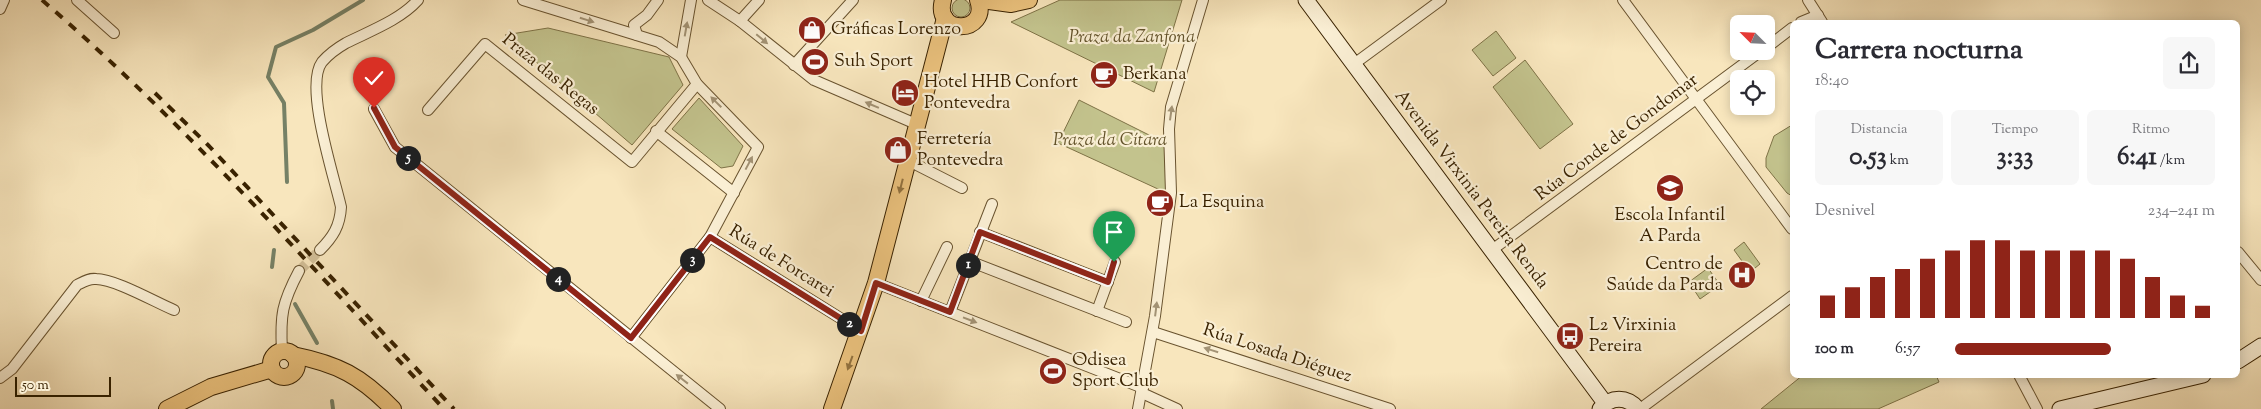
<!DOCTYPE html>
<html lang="es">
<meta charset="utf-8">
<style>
:root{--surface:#fff;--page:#f7f7f7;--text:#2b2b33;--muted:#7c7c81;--accent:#8f2418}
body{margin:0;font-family:"Sorts Mill Goudy",serif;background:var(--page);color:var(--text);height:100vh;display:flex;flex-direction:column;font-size:19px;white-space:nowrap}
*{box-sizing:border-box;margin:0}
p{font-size:16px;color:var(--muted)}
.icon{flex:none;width:28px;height:28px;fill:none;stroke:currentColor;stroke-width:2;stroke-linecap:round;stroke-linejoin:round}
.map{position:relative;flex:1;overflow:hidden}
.panel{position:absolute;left:1790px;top:20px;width:450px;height:358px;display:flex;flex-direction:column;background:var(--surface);border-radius:8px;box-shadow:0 2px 12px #0003}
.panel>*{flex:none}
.needle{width:32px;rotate:294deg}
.buttons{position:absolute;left:1730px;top:15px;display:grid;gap:10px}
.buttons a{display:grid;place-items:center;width:45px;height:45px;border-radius:8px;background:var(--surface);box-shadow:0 2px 12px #0003;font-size:25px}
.scale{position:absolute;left:15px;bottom:12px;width:96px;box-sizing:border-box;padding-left:5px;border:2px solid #392200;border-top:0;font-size:14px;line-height:18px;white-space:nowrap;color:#392200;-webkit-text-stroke:4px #faefd4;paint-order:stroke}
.pin{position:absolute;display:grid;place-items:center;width:42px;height:42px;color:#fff;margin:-51px -21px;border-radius:50% 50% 50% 0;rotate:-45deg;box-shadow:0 0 5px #0007}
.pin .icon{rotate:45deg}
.km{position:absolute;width:25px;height:25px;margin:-12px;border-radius:50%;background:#222;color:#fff;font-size:14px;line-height:25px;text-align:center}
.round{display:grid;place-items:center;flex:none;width:52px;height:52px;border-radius:8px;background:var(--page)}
.head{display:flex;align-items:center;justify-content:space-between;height:85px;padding:0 25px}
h1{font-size:28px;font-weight:800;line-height:38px}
.metrics{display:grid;grid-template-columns:repeat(3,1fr);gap:8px;height:85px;padding:5px 25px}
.metrics div{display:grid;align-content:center;border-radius:8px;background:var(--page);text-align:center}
.metrics b{font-size:25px;font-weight:800}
.metrics small{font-size:14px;font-weight:400}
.metrics p{font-size:14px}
.chart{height:140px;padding:10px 25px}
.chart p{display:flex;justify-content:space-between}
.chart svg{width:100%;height:90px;margin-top:5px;stroke:var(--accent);stroke-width:6}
ul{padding:0 25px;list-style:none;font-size:16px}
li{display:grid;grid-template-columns:80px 60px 1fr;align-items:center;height:38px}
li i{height:12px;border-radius:6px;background:var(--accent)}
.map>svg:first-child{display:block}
</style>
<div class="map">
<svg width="2261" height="409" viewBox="0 0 2261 409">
<rect width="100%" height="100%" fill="#f8e6bd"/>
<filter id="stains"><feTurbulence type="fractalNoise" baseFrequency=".004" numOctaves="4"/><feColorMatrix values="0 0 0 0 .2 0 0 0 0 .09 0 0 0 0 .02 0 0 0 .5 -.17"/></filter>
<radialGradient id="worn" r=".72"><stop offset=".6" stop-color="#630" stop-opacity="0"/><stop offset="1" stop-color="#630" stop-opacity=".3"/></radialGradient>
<g fill="#c3c38d" stroke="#7e7246">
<circle cx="961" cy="8" r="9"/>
<path d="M1060,0H1182L1154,92L1011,22Z"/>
<path d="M548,28L669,57L683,85L632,145L505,35Z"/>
<path d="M1496,31L1516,58L1493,76L1472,50Z"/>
<path d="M1525,60L1573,124L1540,149L1493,87Z"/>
<path d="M699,98L743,146L733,166L721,168L672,129Z"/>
<path d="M1079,100L1169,145L1171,195L1058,143Z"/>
<path d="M1792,125V196L1787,193L1766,167V158L1774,136Z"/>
<path d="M1744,242L1760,264L1750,272L1734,250Z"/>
<path d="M1708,268L1720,285L1700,299L1689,282Z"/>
<path d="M1803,375H1936L1939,382L1878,409H1761Z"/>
</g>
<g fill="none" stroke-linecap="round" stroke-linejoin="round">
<g stroke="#768166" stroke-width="4">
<path d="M287,182L284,103L268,77L276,47L313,30L363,0"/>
<path d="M272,267L274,250"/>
<path d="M295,304L317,343"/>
<path d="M332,401L333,409"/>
</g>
<path stroke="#d2bf97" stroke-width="10" stroke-dasharray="10 5" stroke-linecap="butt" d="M299,271L320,250"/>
<defs>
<g id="street">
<path d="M77,0L114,33"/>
<path d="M523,0L659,42L681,57L697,84L758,147L710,237L631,338"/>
<path d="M708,0L740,21L814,80L916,124"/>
<path d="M1623,0L1792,229"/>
<path d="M1808,0L1822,22"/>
<path d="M0,9L4,0"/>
<path d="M740,21L759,0"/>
<path d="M1801,22L1818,15"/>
<path d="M637,35L634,25L647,15L658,0"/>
<path d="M1766,48L1792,28"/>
<path d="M681,57L691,0"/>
<path d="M1354,64L1441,0"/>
<path d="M794,65L853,0"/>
<path d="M374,109L395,147L720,409"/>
<path d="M428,110L485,44L632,162L697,84"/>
<path d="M656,131L734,193"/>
<path d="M907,160L962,188"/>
<path d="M980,232L1108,282"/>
<path d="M710,237L861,331"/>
<path d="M320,250C333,237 340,226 341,207C334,176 304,86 322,62C328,55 339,47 346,43C370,31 400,20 418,0"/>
<path d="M1492,250L1761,51"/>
<path d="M2238,252L2261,280"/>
<path d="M969,261L1126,322"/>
<path d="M876,283L1143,388"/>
<path d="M921,301L947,247"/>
<path d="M1097,311L1115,262"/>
<path d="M950,312L992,204"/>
<path d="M1153,332L1390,409"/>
<path d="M282,351C280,315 282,303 299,271"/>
<path d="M2019,375L2037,409"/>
<path d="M0,378L12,369L77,285C83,282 89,278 96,279C115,279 155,302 174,310"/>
<path d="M1142,393L1177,409"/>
<path d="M1138,409L1155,316L1171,193L1169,129L1171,107L1203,0"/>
<path d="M1640,409L1792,296"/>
</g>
<g id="secondary">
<path d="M1306,0L1605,403"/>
<path d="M2238,361L2261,346"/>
<path d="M1600,409C1611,396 1627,396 1638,409"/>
<path d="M2060,409L2203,375"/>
</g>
<g id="primary">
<path d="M943,0C933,36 990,34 978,0"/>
<path d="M982,0L1011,4L1029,0"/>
<circle cx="284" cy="364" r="13"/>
<path d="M293,355C338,364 361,376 393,409"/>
<path d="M167,409L211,387L272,369"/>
<path d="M832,409L876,283L945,18"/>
</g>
</defs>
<use href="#street" stroke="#69532f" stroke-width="12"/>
<use href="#secondary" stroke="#392200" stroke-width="17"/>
<use href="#primary" stroke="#392200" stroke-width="18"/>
<use href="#street" stroke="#faefd4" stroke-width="10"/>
<use href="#secondary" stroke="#faefd4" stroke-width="15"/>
<use href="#primary" stroke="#ecc37e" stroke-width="16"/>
<g stroke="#392200" stroke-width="4" stroke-dasharray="9 9" stroke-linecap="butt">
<path d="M42,0C187,125 313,269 444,409"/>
<path d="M155,93L209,146L454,409"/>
</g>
</g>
<defs><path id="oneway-solid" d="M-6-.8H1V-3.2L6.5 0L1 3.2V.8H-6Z" transform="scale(1.25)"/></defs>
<g fill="#a39375">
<use href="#oneway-solid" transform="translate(587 20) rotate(17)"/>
<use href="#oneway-solid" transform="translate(686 29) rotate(-80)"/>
<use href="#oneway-solid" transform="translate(762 39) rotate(40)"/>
<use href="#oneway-solid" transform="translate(716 102) rotate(-135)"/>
<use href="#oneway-solid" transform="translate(872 105) rotate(-157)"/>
<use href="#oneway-solid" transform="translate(1171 113) rotate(-82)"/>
<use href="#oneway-solid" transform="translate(749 163) rotate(-62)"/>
<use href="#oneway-solid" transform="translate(1156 309) rotate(-83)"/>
<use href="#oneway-solid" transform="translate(970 320) rotate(21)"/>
<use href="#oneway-solid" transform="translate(1211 350) rotate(-163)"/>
<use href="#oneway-solid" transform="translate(682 379) rotate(-142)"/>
</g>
<g fill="#92723f">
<use href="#oneway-solid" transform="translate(901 186) rotate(104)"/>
<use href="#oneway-solid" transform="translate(850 363) rotate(110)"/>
</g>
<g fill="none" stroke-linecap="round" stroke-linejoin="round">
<defs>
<path id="route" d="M374,108L395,147L631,338L710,237L861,331L876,283L950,312L980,232L1108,282L1114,262"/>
</defs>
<use href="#route" stroke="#fff" stroke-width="10"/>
<use href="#route" stroke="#8f2418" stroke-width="6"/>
</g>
<defs>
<symbol id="shop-disc" viewBox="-11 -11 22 22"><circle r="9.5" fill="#8f2418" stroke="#faefd4"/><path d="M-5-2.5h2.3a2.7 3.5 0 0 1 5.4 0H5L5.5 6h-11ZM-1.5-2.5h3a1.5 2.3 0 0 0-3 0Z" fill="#fff"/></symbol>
<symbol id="stadium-disc" viewBox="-11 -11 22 22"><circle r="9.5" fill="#8f2418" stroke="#faefd4"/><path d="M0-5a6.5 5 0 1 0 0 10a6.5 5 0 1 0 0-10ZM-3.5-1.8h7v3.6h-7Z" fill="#fff"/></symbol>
<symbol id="cafe-disc" viewBox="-11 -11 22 22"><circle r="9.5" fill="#8f2418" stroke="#faefd4"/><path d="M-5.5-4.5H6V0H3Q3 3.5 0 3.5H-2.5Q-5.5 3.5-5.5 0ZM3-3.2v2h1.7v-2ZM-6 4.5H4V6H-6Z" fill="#fff"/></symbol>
<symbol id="hotel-disc" viewBox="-11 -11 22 22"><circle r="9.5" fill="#8f2418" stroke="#faefd4"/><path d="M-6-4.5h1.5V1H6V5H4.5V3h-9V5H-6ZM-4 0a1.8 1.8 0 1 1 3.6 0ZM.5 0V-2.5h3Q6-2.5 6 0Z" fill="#fff"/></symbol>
<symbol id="school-disc" viewBox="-11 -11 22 22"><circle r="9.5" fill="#8f2418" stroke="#faefd4"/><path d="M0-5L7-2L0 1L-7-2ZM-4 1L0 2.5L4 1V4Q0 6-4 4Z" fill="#fff"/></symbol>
<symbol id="hospital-disc" viewBox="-11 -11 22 22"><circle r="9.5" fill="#8f2418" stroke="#faefd4"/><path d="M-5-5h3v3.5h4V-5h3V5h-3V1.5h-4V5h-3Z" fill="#fff"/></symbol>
<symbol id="bus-disc" viewBox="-11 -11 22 22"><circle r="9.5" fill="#8f2418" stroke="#faefd4"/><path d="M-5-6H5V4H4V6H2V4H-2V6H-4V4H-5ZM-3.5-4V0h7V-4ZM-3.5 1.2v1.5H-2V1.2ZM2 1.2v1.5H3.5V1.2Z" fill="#fff"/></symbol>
</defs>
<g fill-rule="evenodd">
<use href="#shop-disc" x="796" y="14" width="32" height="32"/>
<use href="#stadium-disc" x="799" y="46" width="32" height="32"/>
<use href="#cafe-disc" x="1088" y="59" width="32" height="32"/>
<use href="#hotel-disc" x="889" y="77" width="32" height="32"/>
<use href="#shop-disc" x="882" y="134" width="32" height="32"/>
<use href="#school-disc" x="1654" y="172" width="32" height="32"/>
<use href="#cafe-disc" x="1144" y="187" width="32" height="32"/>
<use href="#hospital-disc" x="1726" y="259" width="32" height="32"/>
<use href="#bus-disc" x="1554" y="320" width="32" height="32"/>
<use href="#stadium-disc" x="1037" y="355" width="32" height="32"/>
</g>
<g text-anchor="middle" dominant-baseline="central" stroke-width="4.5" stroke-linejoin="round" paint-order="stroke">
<g font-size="18" fill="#392200" stroke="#faefd4" text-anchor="start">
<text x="831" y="30">Gráficas Lorenzo</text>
<text x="834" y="62">Suh Sport</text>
<text x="1123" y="75">Berkana</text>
<text x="924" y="83">Hotel HHB Confort<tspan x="924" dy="21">Pontevedra</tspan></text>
<text x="917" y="140">Ferretería<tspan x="917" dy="21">Pontevedra</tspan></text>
<text x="1179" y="203">La Esquina</text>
<text x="1670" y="216" text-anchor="middle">Escola Infantil<tspan x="1670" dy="21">A Parda</tspan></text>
<text x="1723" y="265" text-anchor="end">Centro de<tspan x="1723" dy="21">Saúde da Parda</tspan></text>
<text x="1589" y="326">L2 Virxinia<tspan x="1589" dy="21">Pereira</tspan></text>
<text x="1072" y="361">Odisea<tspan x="1072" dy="21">Sport Club</tspan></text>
</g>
<g font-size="18" font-style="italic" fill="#62522a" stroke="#faefd4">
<text x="1132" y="38">Praza da Zanfona</text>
<text x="1110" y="141">Praza da Cítara</text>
</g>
<g font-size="18" fill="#392200" stroke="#faefd4">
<text transform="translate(550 75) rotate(39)">Praza das Regas</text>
<text transform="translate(1617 138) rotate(-37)">Rúa Conde de Gondomar</text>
<text transform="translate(1471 190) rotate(53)">Avenida Virxinia Pereira Renda</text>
<text transform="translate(781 262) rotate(32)">Rúa de Forcarei</text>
<text transform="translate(1277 354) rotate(18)">Rúa Losada Diéguez</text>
</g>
</g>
<rect width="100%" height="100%" filter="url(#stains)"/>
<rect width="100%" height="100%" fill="url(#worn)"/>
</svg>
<div class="buttons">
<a><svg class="needle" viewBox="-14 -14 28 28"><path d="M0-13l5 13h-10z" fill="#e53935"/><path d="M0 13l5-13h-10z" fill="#7c7c81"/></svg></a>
<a><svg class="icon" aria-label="locate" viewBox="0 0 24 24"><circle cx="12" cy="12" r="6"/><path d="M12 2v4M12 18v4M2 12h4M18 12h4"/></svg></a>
</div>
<div class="scale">50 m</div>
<div class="pin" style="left:1114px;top:262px;background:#1e9e55"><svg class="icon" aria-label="arrive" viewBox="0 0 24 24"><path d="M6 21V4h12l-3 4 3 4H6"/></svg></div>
<div class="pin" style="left:374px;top:108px;background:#d93025"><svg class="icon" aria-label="check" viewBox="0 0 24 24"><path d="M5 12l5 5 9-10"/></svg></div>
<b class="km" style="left:968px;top:265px">1</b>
<b class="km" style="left:849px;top:324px">2</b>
<b class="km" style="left:692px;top:260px">3</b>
<b class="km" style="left:558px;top:279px">4</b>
<b class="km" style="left:408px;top:158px">5</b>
<section class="panel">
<div class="head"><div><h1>Carrera nocturna</h1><p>18:40</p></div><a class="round"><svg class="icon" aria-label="share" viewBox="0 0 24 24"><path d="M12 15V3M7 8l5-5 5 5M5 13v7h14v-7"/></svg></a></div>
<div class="metrics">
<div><p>Distancia</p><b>0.53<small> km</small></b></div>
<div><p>Tiempo</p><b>3:33</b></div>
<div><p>Ritmo</p><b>6:41<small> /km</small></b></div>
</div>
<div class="chart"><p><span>Desnivel</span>234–241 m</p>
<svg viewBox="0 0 160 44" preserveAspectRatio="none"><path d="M5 44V33M15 44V29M25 44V24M35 44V20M45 44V15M55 44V11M65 44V6M75 44V6M85 44V11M95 44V11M105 44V11M115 44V11M125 44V15M135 44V24M145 44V33M155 44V38"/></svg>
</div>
<ul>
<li><b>100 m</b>6:57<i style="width:60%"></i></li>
</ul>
</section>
</div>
